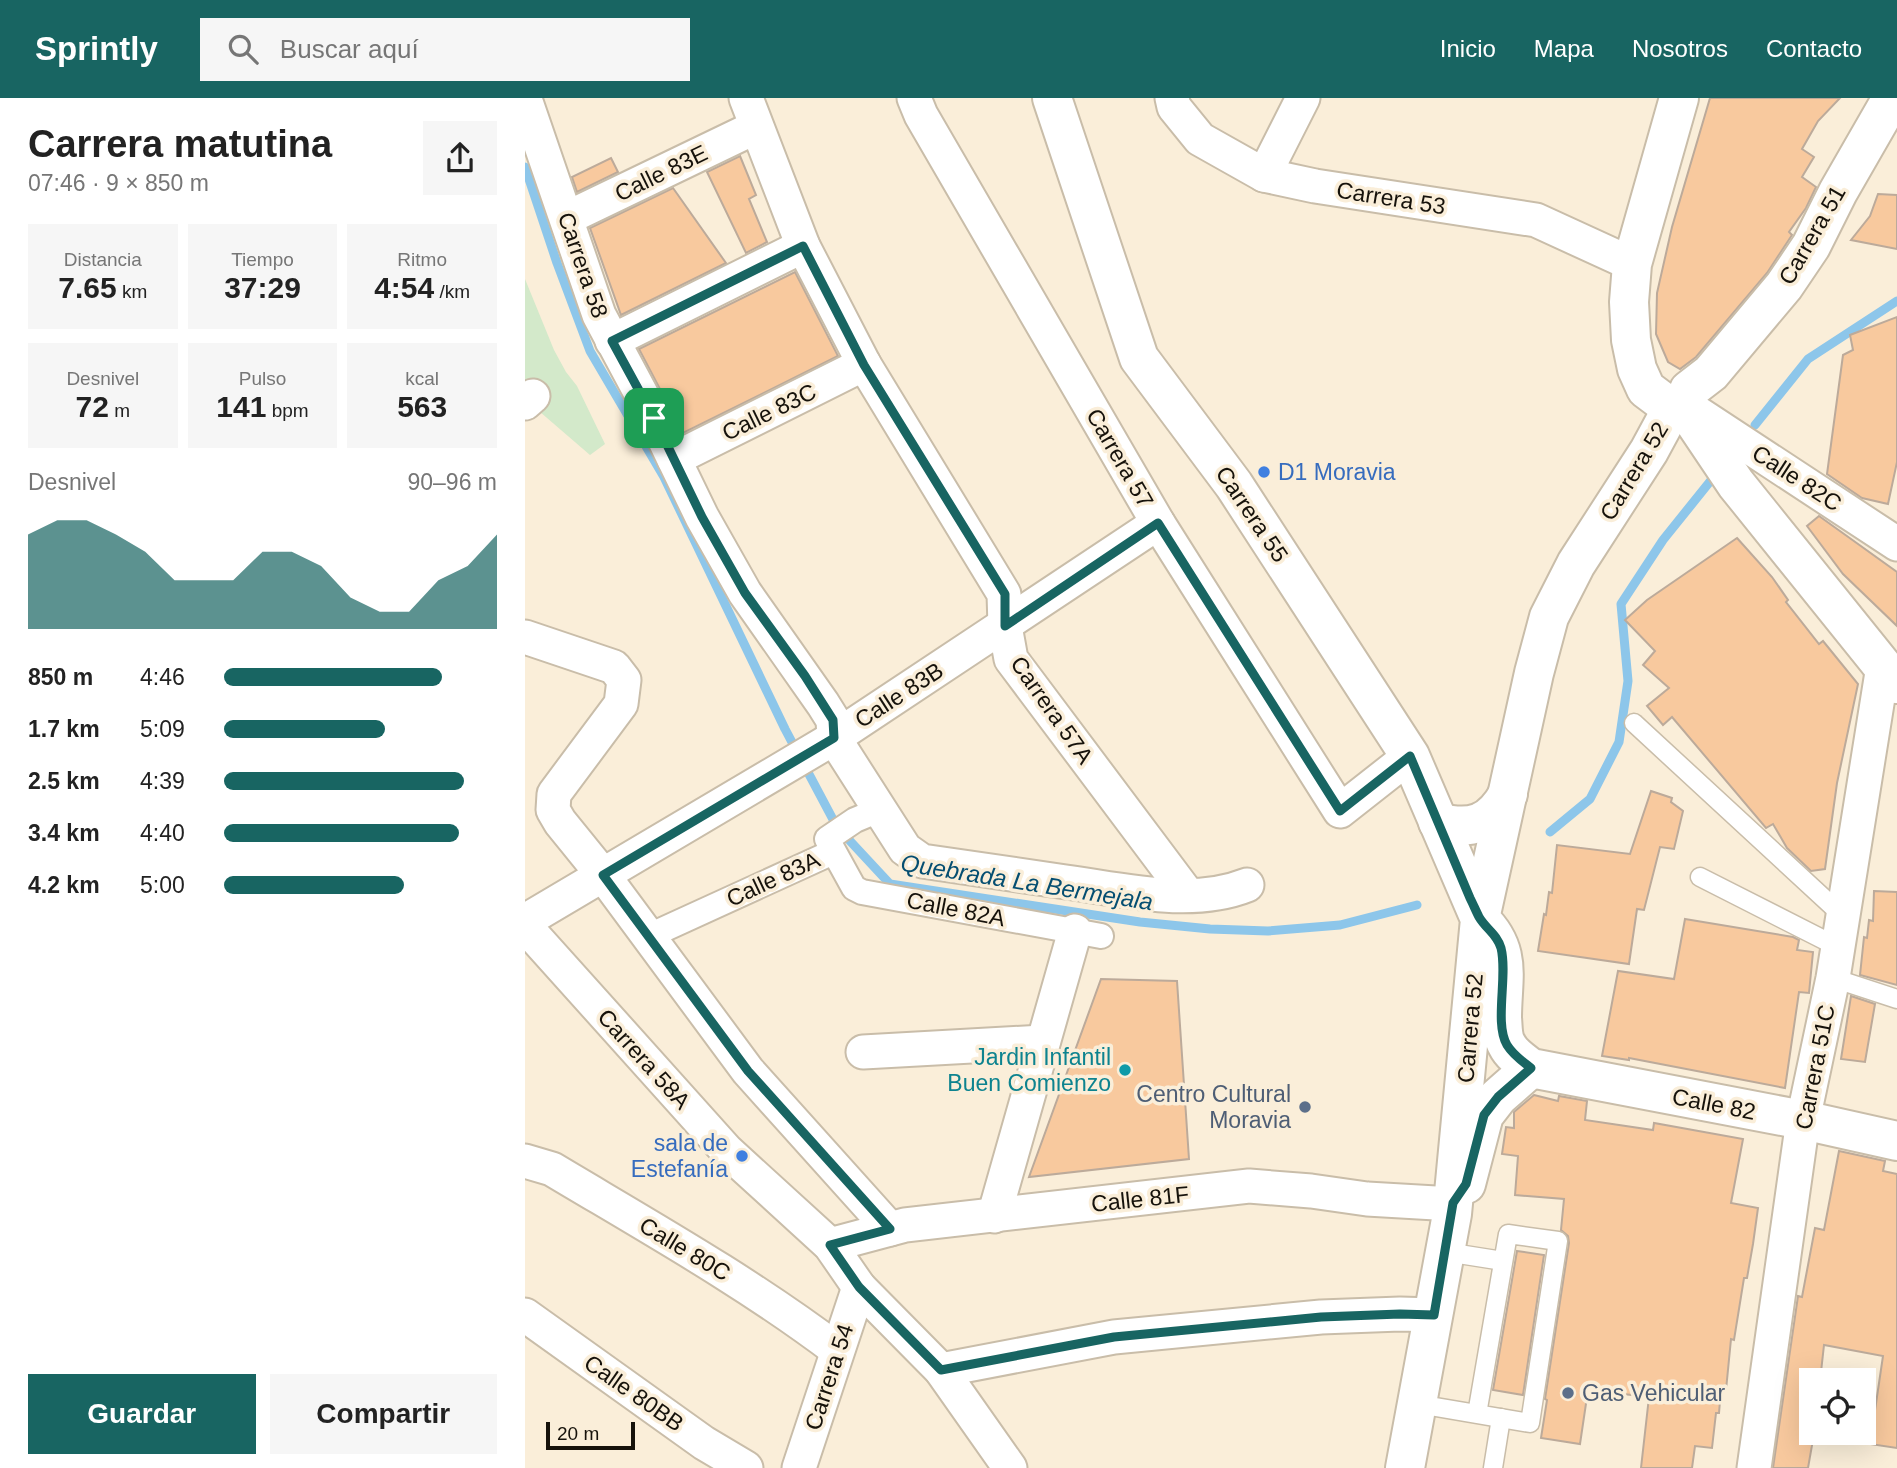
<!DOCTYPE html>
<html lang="es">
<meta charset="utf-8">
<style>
:root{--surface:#fff;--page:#f6f6f6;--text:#222;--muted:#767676;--accent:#186562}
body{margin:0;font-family:Arial,sans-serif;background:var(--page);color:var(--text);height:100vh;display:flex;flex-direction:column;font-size:26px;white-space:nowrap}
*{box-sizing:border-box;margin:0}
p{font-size:23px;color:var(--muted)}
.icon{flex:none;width:38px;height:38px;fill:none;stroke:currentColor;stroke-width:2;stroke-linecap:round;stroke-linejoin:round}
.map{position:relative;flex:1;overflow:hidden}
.drawer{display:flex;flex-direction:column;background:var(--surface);width:525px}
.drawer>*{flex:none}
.fabs{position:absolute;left:1274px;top:1270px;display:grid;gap:14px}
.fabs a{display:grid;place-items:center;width:77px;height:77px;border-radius:0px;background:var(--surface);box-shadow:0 7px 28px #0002;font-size:35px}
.scale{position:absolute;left:21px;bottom:18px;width:89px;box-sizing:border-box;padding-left:7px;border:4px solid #16120b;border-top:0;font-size:19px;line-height:24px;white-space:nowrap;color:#16120b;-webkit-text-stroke:5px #faeed9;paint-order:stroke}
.pin{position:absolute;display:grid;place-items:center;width:60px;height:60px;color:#fff;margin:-30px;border-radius:14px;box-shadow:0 4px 10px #0006}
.round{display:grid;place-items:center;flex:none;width:74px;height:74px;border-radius:0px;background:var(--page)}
.overview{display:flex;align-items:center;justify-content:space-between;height:119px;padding:0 28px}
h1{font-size:38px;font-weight:600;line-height:52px}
.figures{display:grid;grid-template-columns:repeat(3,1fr);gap:10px;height:119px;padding:7px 28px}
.figures div{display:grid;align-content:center;border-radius:0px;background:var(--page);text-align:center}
.figures b{font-size:30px;font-weight:600}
.figures small{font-size:19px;font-weight:400}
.figures p{font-size:19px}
.chart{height:196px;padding:14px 28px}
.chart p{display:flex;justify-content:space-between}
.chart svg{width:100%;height:126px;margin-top:7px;fill:var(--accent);opacity:.7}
.action{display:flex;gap:14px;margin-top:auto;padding:14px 28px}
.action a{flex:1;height:80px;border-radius:0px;background:var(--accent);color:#fff;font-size:28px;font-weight:600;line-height:80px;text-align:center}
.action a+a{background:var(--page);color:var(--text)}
ul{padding:0 28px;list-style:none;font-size:23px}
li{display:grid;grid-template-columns:112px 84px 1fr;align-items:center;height:52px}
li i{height:18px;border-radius:9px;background:var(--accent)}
header{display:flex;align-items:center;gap:42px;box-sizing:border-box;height:98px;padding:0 35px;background:var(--accent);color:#fff}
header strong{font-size:33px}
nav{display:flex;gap:38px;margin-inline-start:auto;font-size:24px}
.search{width:490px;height:63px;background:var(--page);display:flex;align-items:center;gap:18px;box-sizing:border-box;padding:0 24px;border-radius:0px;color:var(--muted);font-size:26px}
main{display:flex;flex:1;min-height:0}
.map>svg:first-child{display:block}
</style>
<header>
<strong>Sprintly</strong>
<div class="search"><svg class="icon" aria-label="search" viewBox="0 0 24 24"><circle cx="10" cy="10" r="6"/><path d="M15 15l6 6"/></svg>Buscar aquí</div>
<nav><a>Inicio</a><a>Mapa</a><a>Nosotros</a><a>Contacto</a></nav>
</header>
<main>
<section class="drawer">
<div class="overview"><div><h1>Carrera matutina</h1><p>07:46 · 9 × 850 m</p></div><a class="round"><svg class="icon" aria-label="share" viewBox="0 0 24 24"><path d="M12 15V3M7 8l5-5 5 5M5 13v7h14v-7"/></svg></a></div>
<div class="figures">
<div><p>Distancia</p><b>7.65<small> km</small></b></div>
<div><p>Tiempo</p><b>37:29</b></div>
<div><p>Ritmo</p><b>4:54<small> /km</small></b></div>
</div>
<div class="figures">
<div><p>Desnivel</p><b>72<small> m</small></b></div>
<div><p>Pulso</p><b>141<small> bpm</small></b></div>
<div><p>kcal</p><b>563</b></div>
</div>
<div class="chart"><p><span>Desnivel</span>90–96 m</p>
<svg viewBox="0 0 160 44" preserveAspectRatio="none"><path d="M0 44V11L10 6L20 6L30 11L40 17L50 27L60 27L70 27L80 17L90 17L100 22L110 33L120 38L130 38L140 27L150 22L160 11V44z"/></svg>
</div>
<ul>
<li><b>850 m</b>4:46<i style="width:80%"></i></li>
<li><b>1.7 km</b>5:09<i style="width:59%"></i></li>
<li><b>2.5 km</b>4:39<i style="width:88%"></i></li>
<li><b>3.4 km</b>4:40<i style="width:86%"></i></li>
<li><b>4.2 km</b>5:00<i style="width:66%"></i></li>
</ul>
<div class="action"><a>Guardar</a><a>Compartir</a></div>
</section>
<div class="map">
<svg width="1372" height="1370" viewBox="0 0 1372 1370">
<rect width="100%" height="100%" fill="#faeed9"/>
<path fill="#d3e9ca" d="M0,181L29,252L41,274L52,288L80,346L65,357L0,301Z"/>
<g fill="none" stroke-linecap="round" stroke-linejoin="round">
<g stroke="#8dc6ea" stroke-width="9">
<path d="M0,69L32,165L65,253L139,379L260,631L312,729L365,786L615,824L685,831L743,833L815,827L892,807"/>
<path d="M1230,327L1283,261L1372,203"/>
<path d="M1025,734L1065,701L1094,644L1103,583L1096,506L1138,442L1187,381"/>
</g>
</g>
<g fill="#f8c99e" stroke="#bcaa9a" stroke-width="2">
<path d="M1185,0H1315L1293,23L1277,51L1289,59L1277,79L1291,89L1281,110L1264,134L1267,137L1242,175L1171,259L1155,271L1143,264L1131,236L1132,195L1147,129Z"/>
<path d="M215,58L231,97L224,101L242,144L221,155L182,74Z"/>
<path d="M86,60L93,74L52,94L47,79Z"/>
<path d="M148,90L201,165L96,217L65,130Z"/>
<path d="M1353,96L1372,97V151L1326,142L1345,118Z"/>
<path d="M270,174L313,258L158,335L114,251Z"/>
<path d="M1372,219V364L1363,406L1337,400L1302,376L1318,257L1328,252L1325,237Z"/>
<path d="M1294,418L1372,474V528L1318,476L1282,428Z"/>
<path d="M1212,440L1247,479L1263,502L1261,504L1294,546L1298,543L1333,586L1312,685L1300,771L1286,773L1262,750L1248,726L1241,730L1147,619L1138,627L1122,608L1144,590L1118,567L1130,553L1100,522L1122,502Z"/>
<path d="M1126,693L1147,700L1146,704L1158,713L1149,751L1135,749L1119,812L1112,811L1104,866L1013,853L1019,816L1021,817L1024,794L1027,795L1032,747L1105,756Z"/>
<path d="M1349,793L1372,794V887L1335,877L1339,839L1342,840L1344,822L1348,823Z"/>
<path d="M1160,821L1268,839L1274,842L1272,852L1288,854L1284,895L1274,894L1260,990L1104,960V962L1077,958L1093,873L1149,881Z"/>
<path d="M576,881L652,883L664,1061L504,1079Z"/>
<path d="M1326,898L1350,906L1340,964L1316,961Z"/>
<path d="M1009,997L1033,1003L1034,998L1062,1003L1060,1022L1128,1032L1129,1025L1218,1041L1206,1105L1233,1110L1228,1146L1222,1180H1219L1209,1242L1206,1241L1201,1292L1196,1291L1194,1315H1191L1187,1350L1170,1348L1167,1370H1116L1124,1299L1063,1292L1055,1346L1016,1340L1022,1302L1020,1301L1044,1145L1043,1138L1036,1132L1039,1101L990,1097L993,1058L977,1056L981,1029L989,1030V1014Z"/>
<path d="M1314,1053L1360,1063L1358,1073L1372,1076V1350L1345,1346L1358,1258L1299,1247L1295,1283H1286V1335L1289,1336L1283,1370H1248L1273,1198L1277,1199L1290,1130L1299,1132Z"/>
<path d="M992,1153L1019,1157L998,1297L968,1292Z"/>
</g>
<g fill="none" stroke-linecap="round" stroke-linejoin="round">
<defs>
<g id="service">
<path d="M1109,625L1318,818"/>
<path d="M1175,779L1313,849"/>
<path d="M1308,880L1372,901"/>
<path d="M921,1154L978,1163"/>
<path d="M893,1306L1005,1325L1033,1143L983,1136L952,1316"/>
<path d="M968,1370L976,1320"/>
</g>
<g id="pedestrian">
<path d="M354,712L330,722L302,741L329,790L337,794L576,838"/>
<path d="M122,839L308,754"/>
</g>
<g id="minor">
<path d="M221,0L278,148L339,266L479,496L480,528L486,561L663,797"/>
<path d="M389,0L396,17L633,425L815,713L885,658"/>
<path d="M647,0L649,9L675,41L739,77L790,88L1011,122L1107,166"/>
<path d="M0,1L74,217L129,320L177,419L220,495L298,606L308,622L309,640L380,751L397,763C445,770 493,777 541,784C599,792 667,809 722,787"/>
<path d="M739,77L778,0"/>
<path d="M42,120L231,29"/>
<path d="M87,243L278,148"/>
<path d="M0,305L8,298"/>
<path d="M1171,314L1372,446"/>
<path d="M149,361L339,266"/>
<path d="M0,539L89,569L99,582L96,606L29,696L28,712L35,724L78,777L223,973L365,1131"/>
<path d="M0,823L309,640L633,425"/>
<path d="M0,828L202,1053L305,1147L334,1189L416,1272L485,1370"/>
<path d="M338,954L518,944"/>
<path d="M0,1063L27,1071C124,1129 222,1184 312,1252"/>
<path d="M469,1118L550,833"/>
<path d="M305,1147L380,1127L724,1088L786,1093L842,1101L928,1106"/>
<path d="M0,1217L179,1345L221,1370"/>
<path d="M416,1272L589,1239L796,1219L875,1216L909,1217"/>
<path d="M274,1370L334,1189"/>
<path d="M1229,1370L1278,1022L1308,880L1358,568"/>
</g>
<g id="tertiary">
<path d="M1164,292L1186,275L1259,188L1286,148L1313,94L1367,0"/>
<path d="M1141,306L1121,291L1112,271L1106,242L1104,204L1107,166L1154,0"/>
<path d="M1144,316L1124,353L1051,466L1024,519L1009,575L955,821C988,853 977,879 977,920C978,929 977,939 982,947C987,957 997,963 1006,970L1278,1022L1372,1043"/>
<path d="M1166,319L1211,386L1372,586"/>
<path d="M941,1086L959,1017L973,999L1006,970"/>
</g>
<g id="secondary">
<path d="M527,0L614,260L709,387L885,658L955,821L927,1116L880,1370"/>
<path d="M913,724C946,733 966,726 983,696"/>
</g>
</defs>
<use href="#service" stroke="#c9bda9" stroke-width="21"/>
<use href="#pedestrian" stroke="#c9bda9" stroke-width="28"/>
<use href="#minor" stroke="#c9bda9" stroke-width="37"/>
<use href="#tertiary" stroke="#c9bda9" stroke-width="42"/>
<use href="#secondary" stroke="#c9bda9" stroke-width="42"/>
<use href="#service" stroke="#fff" stroke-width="18"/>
<use href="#pedestrian" stroke="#fff" stroke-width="24"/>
<use href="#minor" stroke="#fff" stroke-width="33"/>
<use href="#tertiary" stroke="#fff" stroke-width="38"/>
<use href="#secondary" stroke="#fff" stroke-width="38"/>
</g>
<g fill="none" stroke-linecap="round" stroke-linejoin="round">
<defs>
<path id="route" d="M278,148L339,267L480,496V528L633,425L815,713L885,658L945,800C948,806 951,813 954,819C961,831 972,836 976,850C983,878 969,925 982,947C988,957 997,963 1006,970L973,999L959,1017L941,1086L928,1105L909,1217L875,1216L796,1219L589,1239L416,1272L334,1189L305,1147L365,1131L223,973L78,777L309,640L308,622L280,578L220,495L177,419L129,320L87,243Z"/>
</defs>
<use href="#route" stroke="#fff" stroke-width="14"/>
<use href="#route" stroke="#186562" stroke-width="9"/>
</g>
<g fill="#3f7fe0" stroke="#faeed9" stroke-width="2.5">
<circle cx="739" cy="374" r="7"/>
<circle cx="217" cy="1058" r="7"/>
</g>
<circle fill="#0f9aa8" stroke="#faeed9" stroke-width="2.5" cx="600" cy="972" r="7"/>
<g fill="#5c6f8a" stroke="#faeed9" stroke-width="2.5">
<circle cx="780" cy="1009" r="7"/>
<circle cx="1043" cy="1295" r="7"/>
</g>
<g text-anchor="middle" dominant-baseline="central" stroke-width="7" stroke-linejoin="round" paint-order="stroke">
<g font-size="23" fill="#16120b" stroke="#faeed9">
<text transform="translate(136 75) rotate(-26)">Calle 83E</text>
<text transform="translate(866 100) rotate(9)">Carrera 53</text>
<text transform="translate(1287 137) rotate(-60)">Carrera 51</text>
<text transform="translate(58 167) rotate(71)">Carrera 58</text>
<text transform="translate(244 314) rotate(-26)">Calle 83C</text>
<text transform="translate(595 360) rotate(60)">Carrera 57</text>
<text transform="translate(1109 373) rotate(-59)">Carrera 52</text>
<text transform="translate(1272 380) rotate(33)">Calle 82C</text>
<text transform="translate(727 416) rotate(56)">Carrera 55</text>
<text transform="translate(374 597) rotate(-33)">Calle 83B</text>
<text transform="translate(527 612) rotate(55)">Carrera 57A</text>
<text transform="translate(248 781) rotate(-25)">Calle 83A</text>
<text transform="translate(431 811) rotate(11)">Calle 82A</text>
<text transform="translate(945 930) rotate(-85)">Carrera 52</text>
<text transform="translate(119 961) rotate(48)">Carrera 58A</text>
<text transform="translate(1290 969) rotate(-79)">Carrera 51C</text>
<text transform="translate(1189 1006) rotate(11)">Calle 82</text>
<text transform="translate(615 1101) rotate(-6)">Calle 81F</text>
<text transform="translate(160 1151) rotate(31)">Calle 80C</text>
<text transform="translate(304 1279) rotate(-72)">Carrera 54</text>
<text transform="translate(109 1295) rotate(35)">Calle 80BB</text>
</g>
<g font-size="23" fill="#366cbe" stroke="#faeed9" text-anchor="start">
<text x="753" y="374">D1 Moravia</text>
<text x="203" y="1045" text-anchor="end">sala de<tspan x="203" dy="26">Estefanía</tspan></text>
</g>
<g font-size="23" fill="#0d838f" stroke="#faeed9" text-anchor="end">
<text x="586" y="959">Jardin Infantil<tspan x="586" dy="26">Buen Comienzo</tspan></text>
</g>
<g font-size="23" fill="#4e5e75" stroke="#faeed9" text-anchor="end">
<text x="766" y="996">Centro Cultural<tspan x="766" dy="26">Moravia</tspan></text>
<text x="1057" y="1295" text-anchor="start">Gas Vehicular</text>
</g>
<g font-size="24" font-style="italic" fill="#054e71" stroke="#faeed9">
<text transform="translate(502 784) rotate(9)">Quebrada La Bermejala</text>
</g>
</g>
</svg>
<div class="fabs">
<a><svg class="icon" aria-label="locate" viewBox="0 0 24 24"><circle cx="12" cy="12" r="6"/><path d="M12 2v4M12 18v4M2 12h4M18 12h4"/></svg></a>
</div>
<div class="scale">20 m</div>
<div class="pin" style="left:129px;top:320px;background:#1e9e55"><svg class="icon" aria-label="arrive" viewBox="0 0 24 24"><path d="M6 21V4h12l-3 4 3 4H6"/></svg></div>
</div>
</main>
